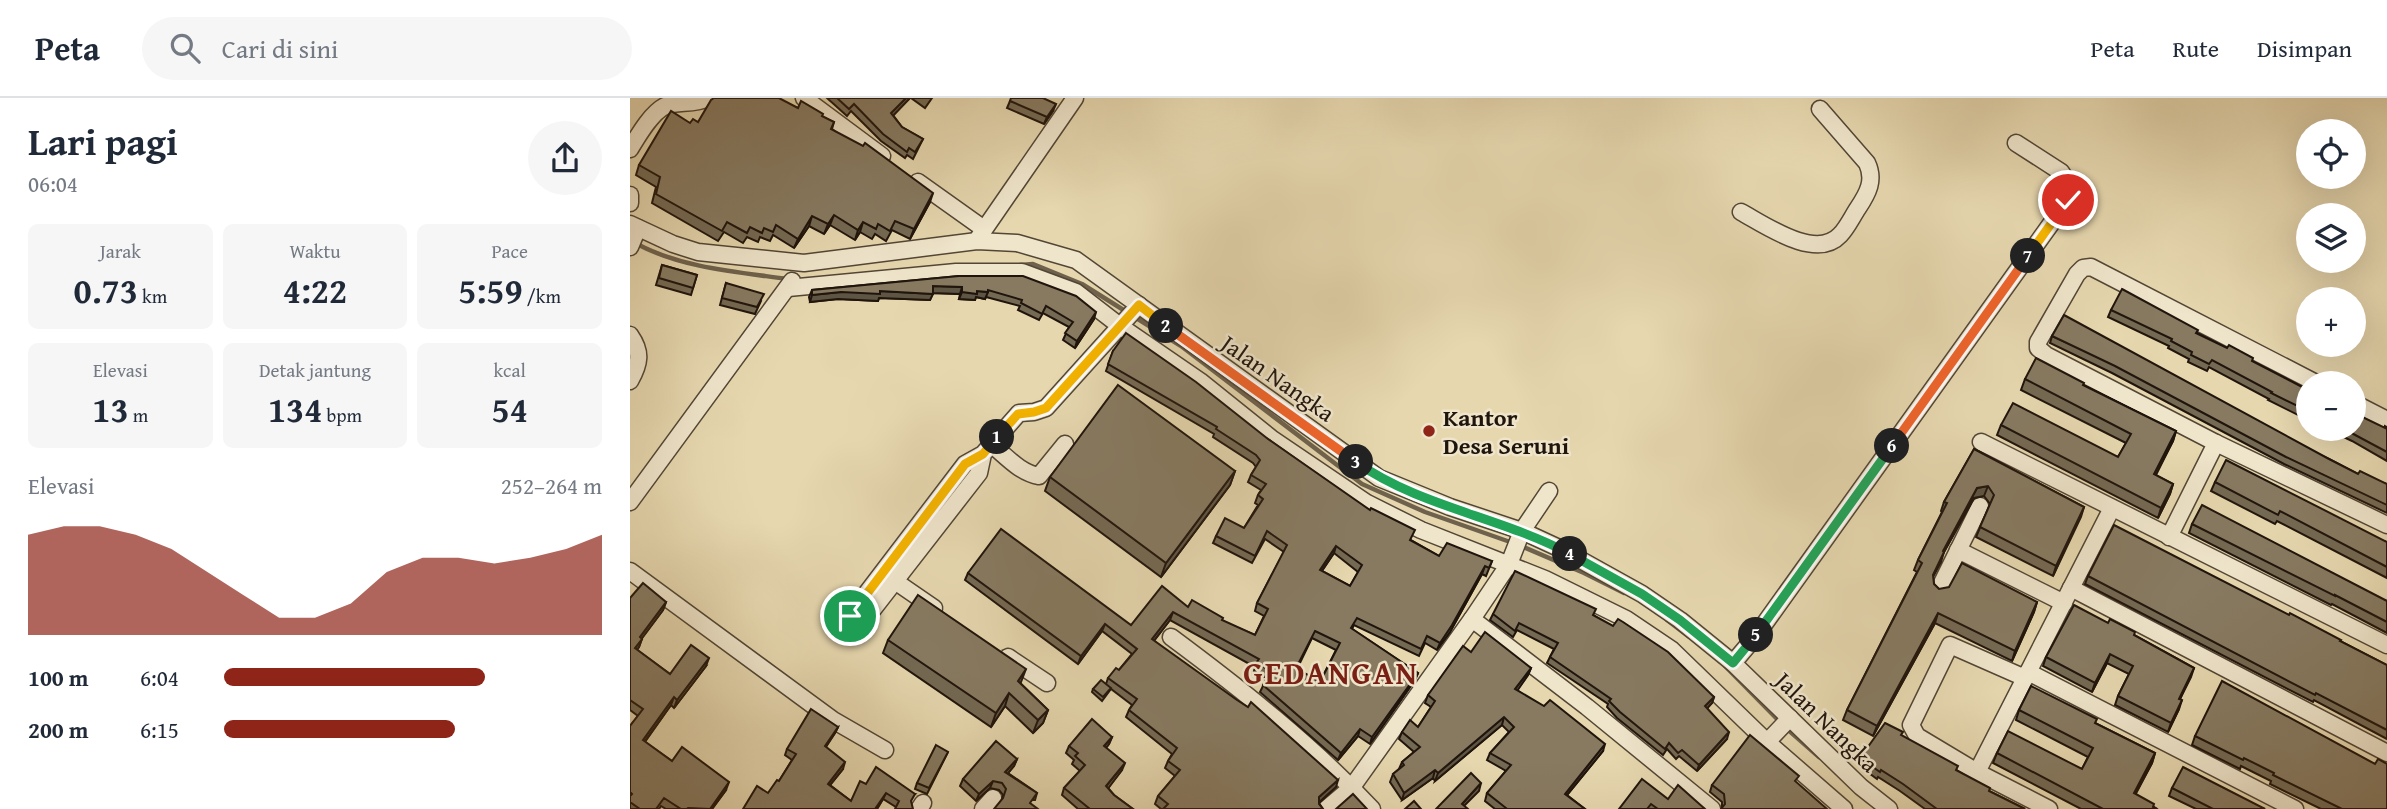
<!DOCTYPE html>
<html lang="id">
<meta charset="utf-8">
<style>
:root{--surface:#fff;--page:#f6f6f7;--text:#1f2937;--muted:#747a83;--line:#e0e1e3;--accent:#8f2418}
body{margin:0;font-family:"Gentium Book Plus",serif;background:var(--page);color:var(--text);height:100vh;display:flex;flex-direction:column;font-size:26px;white-space:nowrap}
*{box-sizing:border-box;margin:0}
p{font-size:23px;color:var(--muted)}
.icon{flex:none;width:38px;height:38px;fill:none;stroke:currentColor;stroke-width:2;stroke-linecap:round;stroke-linejoin:round}
.map{position:relative;flex:1;overflow:hidden}
.side{display:flex;flex-direction:column;background:var(--surface);width:630px}
.side>*{flex:none}
.fabs{position:absolute;left:1666px;top:21px;display:grid;gap:14px}
.fabs a{display:grid;place-items:center;width:70px;height:70px;border-radius:50%;background:var(--surface);box-shadow:0 7px 28px #0002;font-size:35px}
.pin{position:absolute;display:grid;place-items:center;width:60px;height:60px;color:#fff;margin:-30px;border:4px solid #fff;border-radius:50%;box-shadow:0 2px 7px #0007}
.km{position:absolute;width:35px;height:35px;margin:-18px;border-radius:50%;background:#222;color:#fff;font-size:19px;line-height:35px;text-align:center}
.round{display:grid;place-items:center;flex:none;width:74px;height:74px;border-radius:37px;background:var(--page)}
.overview{display:flex;align-items:center;justify-content:space-between;height:119px;padding:0 28px}
h1{font-size:38px;font-weight:700;line-height:52px}
.figures{display:grid;grid-template-columns:repeat(3,1fr);gap:10px;height:119px;padding:7px 28px}
.figures div{display:grid;align-content:center;border-radius:10px;background:var(--page);text-align:center}
.figures b{font-size:35px;font-weight:700}
.figures small{font-size:19px;font-weight:400}
.figures p{font-size:19px}
.chart{height:196px;padding:14px 28px}
.chart p{display:flex;justify-content:space-between}
.chart svg{width:100%;height:126px;margin-top:7px;fill:var(--accent);opacity:.7}
ul{padding:0 28px;list-style:none;font-size:23px}
li{display:grid;grid-template-columns:112px 84px 1fr;align-items:center;height:52px}
li i{height:18px;border-radius:9px;background:var(--accent)}
header{display:flex;align-items:center;gap:42px;box-sizing:border-box;height:98px;padding:0 35px;background:var(--surface);border-bottom:2px solid var(--line)}
header strong{font-size:33px}
nav{display:flex;gap:38px;margin-inline-start:auto;font-size:24px}
.search{width:490px;height:63px;background:var(--page);display:flex;align-items:center;gap:18px;box-sizing:border-box;padding:0 24px;border-radius:38px;color:var(--muted);font-size:26px}
main{display:flex;flex:1;min-height:0}
.map>svg:first-child{display:block}
</style>
<header>
<strong>Peta</strong>
<div class="search"><svg class="icon" aria-label="search" viewBox="0 0 24 24"><circle cx="10" cy="10" r="6"/><path d="M15 15l6 6"/></svg>Cari di sini</div>
<nav><a>Peta</a><a>Rute</a><a>Disimpan</a></nav>
</header>
<main>
<section class="side">
<div class="overview"><div><h1>Lari pagi</h1><p>06:04</p></div><a class="round"><svg class="icon" aria-label="share" viewBox="0 0 24 24"><path d="M12 15V3M7 8l5-5 5 5M5 13v7h14v-7"/></svg></a></div>
<div class="figures">
<div><p>Jarak</p><b>0.73<small> km</small></b></div>
<div><p>Waktu</p><b>4:22</b></div>
<div><p>Pace</p><b>5:59<small> /km</small></b></div>
</div>
<div class="figures">
<div><p>Elevasi</p><b>13<small> m</small></b></div>
<div><p>Detak jantung</p><b>134<small> bpm</small></b></div>
<div><p>kcal</p><b>54</b></div>
</div>
<div class="chart"><p><span>Elevasi</span>252–264 m</p>
<svg viewBox="0 0 160 44" preserveAspectRatio="none"><path d="M0 44V9L10 6L20 6L30 9L40 14L50 22L60 30L70 38L80 38L90 33L100 22L110 17L120 17L130 19L140 17L150 14L160 9V44z"/></svg>
</div>
<ul>
<li><b>100 m</b>6:04<i style="width:69%"></i></li>
<li><b>200 m</b>6:15<i style="width:61%"></i></li>
</ul>
</section>
<div class="map">
<svg width="1757" height="711" viewBox="0 0 1757 711">
<rect width="100%" height="100%" fill="#e6d7af"/>
<filter id="stains"><feTurbulence type="fractalNoise" baseFrequency=".00286" numOctaves="4"/><feColorMatrix values="0 0 0 0 .2 0 0 0 0 .09 0 0 0 0 .02 0 0 0 .5 -.17"/></filter>
<radialGradient id="worn" r=".72"><stop offset=".6" stop-color="#630" stop-opacity="0"/><stop offset="1" stop-color="#630" stop-opacity=".3"/></radialGradient>
<g fill="none" stroke-linecap="round" stroke-linejoin="round">
<g stroke="#6f624d" stroke-width="4.5">
<path d="M7,146C52,170 107,174 158,181"/>
<path d="M390,167L403,166L452,186L551,248L732,386L795,414L883,445"/>
<path d="M891,448L954,475L994,495"/>
<path d="M1037,522L1058,538"/>
<path d="M1095,568L1150,624"/>
<path d="M1156,630L1189,659"/>
</g>
<defs>
<g id="minor">
<path d="M174,0L252,58"/>
<path d="M0,51C8,38 21,15 35,8C48,3 64,7 78,0"/>
<path d="M288,84L354,131"/>
<path d="M0,97V105"/>
<path d="M1111,114C1135,127 1186,163 1210,137C1217,130 1222,119 1228,110C1238,95 1245,82 1237,65L1190,11"/>
<path d="M0,126L43,146L68,154L174,165L347,143L387,145L446,162L749,380L820,409L892,433L931,451L1012,496L1050,522L1103,565L1231,689L1259,711"/>
<path d="M349,139L445,0"/>
<path d="M0,149L8,130"/>
<path d="M158,190L326,174H392L446,194L490,228L570,283L641,340L737,405L791,432L915,481L996,521L1042,552L1137,644L1214,711"/>
<path d="M0,237C12,254 10,265 0,283"/>
<path d="M1686,285L1461,169L1453,170L1447,176L1408,244V250L1416,257L1586,345L1757,427"/>
<path d="M1724,305L1757,322"/>
<path d="M1351,344L1757,547"/>
<path d="M361,346C376,358 390,375 409,378L435,346"/>
<path d="M353,356L349,375L230,528L222,526L220,518L223,513L335,366L353,356L389,315L404,314L416,310L509,207"/>
<path d="M0,404L162,183"/>
<path d="M1539,439L1586,345"/>
<path d="M1328,452L1434,505"/>
<path d="M0,473L203,622L255,652"/>
<path d="M256,477L304,510"/>
<path d="M1441,490L1757,655"/>
<path d="M1309,491L1350,408"/>
<path d="M842,521L957,609L1082,711"/>
<path d="M541,539C611,591 682,647 742,711"/>
<path d="M378,559L417,585"/>
<path d="M1103,565L1125,539L1438,102L1437,83L1431,74L1386,45"/>
<path d="M1398,574L1665,711"/>
<path d="M1395,580L1320,547L1281,627L1287,638L1347,674L1419,711"/>
<path d="M1137,644L1160,620"/>
<path d="M1347,674L1482,410"/>
<path d="M289,711L293,705"/>
<path d="M353,711L363,700"/>
<path d="M696,711L722,689L842,521L879,466L892,433L919,393"/>
</g>
</defs>
<use href="#minor" stroke="#524635" stroke-width="19"/>
<use href="#minor" stroke="#efe5cb" stroke-width="16"/>
</g>
<g fill="#746953" stroke="#20150c" stroke-width="2" fill-rule="evenodd">
<path d="M197,0H280L263,17L272,29L293,41L283,61L277,57L275,60L251,43L221,13L217,18Z"/>
<path d="M281,0H302L295,10Z"/>
<path d="M380,3L423,13L414,26L377,10Z"/>
<path d="M168,10L192,19L204,24L202,31L300,104L280,141L262,132L256,143L245,136L242,141L230,134L225,142L200,127L194,136L179,128L164,150L143,137L140,143L130,139L128,144L117,139L113,145L94,134L88,143L22,105L26,89L6,77L9,67L60,25Z"/>
<path d="M32,167L67,177L61,197L26,187Z"/>
<path d="M329,178L464,221L445,250L433,242L439,229L413,215L409,222L388,212L390,208L356,199L355,201L346,199L345,202L329,201L330,196L303,195L300,202L249,200L248,203L208,201L180,204L179,199L182,192Z"/>
<path d="M96,185L131,203L125,216L90,207Z"/>
<path d="M1481,212L1567,235L1678,292V322L1638,302L1639,301L1579,269L1577,273L1558,264L1559,261L1538,250L1539,248L1478,219Z"/>
<path d="M1422,238L1699,361L1728,376L1757,386V415L1654,366L1482,275L1420,245Z"/>
<path d="M483,253L638,341L781,442L809,458L862,463L856,478L852,476L820,534L807,552L795,545L789,558L724,527L722,531L788,575L785,582L740,646L728,638L708,662L630,594L637,580L624,573L625,569L540,522L524,543L706,689L689,705L693,711H531L525,706L528,698L545,678L535,670L538,663L542,656L496,619L499,612L502,607L481,591L472,603L462,594L463,591L476,586L478,580L489,572L502,556L472,533L448,566L335,482L338,475L501,527L558,509L625,537L634,518L625,513L627,505L654,454L635,441L622,465L583,445L586,438L614,430L628,407L625,405L628,397L631,392L618,384L621,377L626,369L623,365L583,339L584,336L476,273ZM704,455L728,474L720,488L692,473ZM682,540L706,552L690,584L667,571Z"/>
<path d="M1395,281L1453,287L1546,333L1543,343L1525,377L1543,386L1540,396L1528,420L1367,337L1371,327L1488,359L1496,345L1391,292Z"/>
<path d="M1757,329V363L1722,343L1697,331Z"/>
<path d="M1344,351L1454,409L1423,478L1346,439L1360,406L1354,398L1344,400L1314,454L1311,464L1303,479L1304,486L1309,491L1407,504L1404,514L1382,563L1305,525L1243,638L1213,622L1217,612L1287,474L1284,472L1288,462L1312,414L1311,413L1314,404Z"/>
<path d="M605,373L600,387L531,479L415,393L420,379Z"/>
<path d="M1585,384L1757,444V480L1647,423L1645,426L1581,393Z"/>
<path d="M1562,426L1757,503V535L1702,506L1701,507L1559,435Z"/>
<path d="M1458,478L1710,543L1757,567V641L1684,602L1683,604L1455,486Z"/>
<path d="M0,500L36,504L33,512L12,540L9,549L7,552L40,576L76,568L44,610L41,607L15,644L42,663L96,692L82,711H36L31,708L29,711H0V628L8,618L0,612Z"/>
<path d="M863,516L963,517L1084,599L1082,605L1077,610L1097,641L1067,673L1049,658L1046,661L1037,651L1033,657L987,620L977,609L978,606L917,565L924,551L887,532L883,539L860,522Z"/>
<path d="M1504,537L1564,570L1550,601L1549,611L1538,634L1485,607L1488,598L1499,576L1477,565L1462,594L1413,568L1416,559Z"/>
<path d="M258,542L390,585L418,612L413,625L403,635L375,608L361,629L253,555Z"/>
<path d="M841,554L901,570L898,577L887,592L973,653L937,697L955,711H865L855,703L857,695L876,673L857,662L860,655L879,634L872,627L805,683L803,680L772,702L760,684L763,676L769,671L772,664L784,654L769,641L772,634L788,629L801,609L795,605L798,597Z"/>
<path d="M1389,612L1465,625L1525,655L1522,665L1505,696L1527,711H1451L1363,665L1367,655L1452,671L1458,659L1386,622Z"/>
<path d="M208,629L205,635L196,649L213,671L200,687L221,703L236,686L285,696L266,709L253,701L247,711L138,695L149,683L162,662L155,657L157,651Z"/>
<path d="M1272,638L1359,693L1395,711H1295L1270,693L1248,679L1247,681L1228,667L1230,660Z"/>
<path d="M1565,638L1745,666L1757,711H1691L1640,686L1641,683L1611,668L1610,671L1562,647Z"/>
<path d="M482,639L479,646L476,650L492,672L478,690L484,697L503,711H448L432,697L434,690L450,673L442,666L444,662L436,655L439,648Z"/>
<path d="M318,654L297,696L285,691L287,685Z"/>
<path d="M387,661L384,668L378,675L407,695L405,702H372L373,697L369,692L360,690L346,703L330,688L333,681Z"/>
<path d="M1166,685L1092,709V704L1080,694L1082,687Z"/>
<path d="M1542,690L1635,711H1566L1539,698Z"/>
<path d="M1038,701L1075,711H989Z"/>
</g>
<g fill="#5e5544" stroke="#20150c" stroke-width="2">
<path d="M276,0H280L259,22L261,15Z"/>
<path d="M426,6L423,13L414,26L417,19Z"/>
<path d="M303,95L300,104L280,141L284,131Z"/>
<path d="M204,117L200,127L194,136L198,126Z"/>
<path d="M182,118L179,128L164,150L168,141Z"/>
<path d="M233,124L230,134L225,142L228,132Z"/>
<path d="M303,188L332,189L330,196L301,195Z"/>
<path d="M250,193L303,196L300,202L249,200L248,203L208,201L180,204L182,197L211,194Z"/>
<path d="M347,193L358,194L355,201L346,199L345,202L329,201L332,194Z"/>
<path d="M466,214L464,221L445,250L447,243Z"/>
<path d="M1546,333L1543,343L1521,387L1524,376Z"/>
<path d="M605,373L600,387L531,479L536,465Z"/>
<path d="M1543,386L1540,396L1528,420L1531,410Z"/>
<path d="M1358,388L1354,398L1344,400L1309,463L1313,453L1347,390Z"/>
<path d="M1454,409L1451,419L1423,478L1426,468Z"/>
<path d="M706,448L704,455L687,480L690,472Z"/>
<path d="M855,468L852,476L820,534L807,552L810,545Z"/>
<path d="M36,504L33,512L7,547L10,539Z"/>
<path d="M1407,504L1404,514L1382,563L1385,553Z"/>
<path d="M543,514L540,522L519,549L522,541Z"/>
<path d="M1308,515L1305,525L1243,638L1247,628Z"/>
<path d="M475,526L472,533L448,566L451,558Z"/>
<path d="M12,541L9,549L2,558L5,550Z"/>
<path d="M1480,556L1477,565L1462,594L1465,585Z"/>
<path d="M79,560L76,568L44,610L47,602Z"/>
<path d="M901,570L898,577L883,599L885,591Z"/>
<path d="M1564,570L1561,579L1546,609L1549,601Z"/>
<path d="M396,571L391,584L383,596L388,583Z"/>
<path d="M788,575L785,582L740,646L742,639Z"/>
<path d="M379,595L375,608L361,629L366,615Z"/>
<path d="M44,599L41,607L10,650L13,642Z"/>
<path d="M1084,599L1082,605L1073,615L1075,608Z"/>
<path d="M1552,602L1549,611L1538,634L1541,625Z"/>
<path d="M418,612L413,625L403,635L408,622Z"/>
<path d="M874,619L872,627L805,683L808,675Z"/>
<path d="M208,629L205,635L192,654L195,648Z"/>
<path d="M730,631L728,638L708,662L711,655Z"/>
<path d="M1099,634L1097,641L1067,673L1069,667Z"/>
<path d="M482,639L479,646L471,656L474,648Z"/>
<path d="M975,646L973,653L932,703L935,696Z"/>
<path d="M1525,655L1522,665L1501,705L1504,695Z"/>
<path d="M387,661L384,668L373,681L375,674Z"/>
<path d="M215,664L213,671L196,692L198,686Z"/>
<path d="M495,665L492,672L474,696L476,688Z"/>
<path d="M805,672L803,680L772,702L774,695Z"/>
<path d="M708,682L706,689L686,707L689,699Z"/>
<path d="M363,683L360,690L346,703L349,696Z"/>
<path d="M99,684L96,692L82,711H80Z"/>
<path d="M851,685L849,693L831,711L832,706Z"/>
<path d="M256,695L253,701L247,711H245Z"/>
</g>
<g fill="#877a61" stroke="#20150c" stroke-width="2" fill-rule="evenodd">
<path d="M84,0H149L168,10L171,3L193,16L192,18L204,24L201,31L233,48L235,45L303,95L284,131L265,123L260,133L248,126L246,131L233,124L228,132L204,117L198,126L182,118L168,141L146,127L143,134L134,130L132,135L120,129L117,135L97,124L92,133L26,96L30,79L9,67L41,13L60,25L63,21L68,24L81,2Z"/>
<path d="M207,0H276L261,15L272,29L293,41L285,54L279,50L277,54L253,36L224,6L219,11Z"/>
<path d="M381,0H413L426,6L417,19L380,3Z"/>
<path d="M32,167L67,177L63,190L29,180Z"/>
<path d="M329,178H393L446,198L466,214L447,243L435,235L443,224L416,208L412,216L391,205L392,202L358,192V194L347,193V196L332,194V189L303,188V196L250,193V196L211,194L182,197V192Z"/>
<path d="M96,185L134,196L127,209L92,200Z"/>
<path d="M1492,191L1568,232L1566,235L1597,250L1599,247L1623,260L1622,263L1678,292V313L1641,295L1642,294L1582,262L1579,266L1561,257L1562,254L1541,243L1542,241L1481,212Z"/>
<path d="M1434,217L1699,361L1728,376L1730,373L1757,386V407L1656,359L1485,268L1422,238Z"/>
<path d="M496,235L566,284L638,341L740,412L741,410L785,432L780,442L809,458L817,445L862,463L859,470L855,468L822,527L810,545L797,538L791,551L727,520L721,530L788,575L742,639L730,631L711,655L633,587L641,573L626,565L629,561L543,514L522,541L607,602L618,609L621,604L708,682L689,699V706L693,711H533L538,706L528,698L550,672L538,663L547,650L499,612L507,601L478,580L486,570L489,572L507,551L475,526L451,558L338,475L371,431L501,527L532,488L558,509L562,502L593,520L592,522L625,537L638,511L627,505L657,447L637,433L625,458L586,438L595,420L614,430L633,401L628,397L636,386L621,377L630,362L626,357L586,331L587,329L478,266L483,253ZM706,448L732,467L720,488L690,472ZM685,533L710,545L690,584L666,570Z"/>
<path d="M1406,260L1454,285L1453,287L1546,333L1524,376L1543,386L1531,410L1371,327L1383,305L1488,359L1501,336L1395,281Z"/>
<path d="M488,287L605,373L536,465L420,379Z"/>
<path d="M1724,315L1755,330V328L1757,329V354L1714,331H1724Z"/>
<path d="M1344,351L1454,409L1426,468L1350,429L1364,397L1358,388L1347,390L1313,453L1314,454L1303,477L1304,486L1309,491L1319,489L1332,465L1407,504L1385,553L1308,515L1247,628L1217,612L1292,465L1288,462L1317,405L1314,404Z"/>
<path d="M1596,362L1757,444V469L1650,413L1648,417L1585,384Z"/>
<path d="M1572,407L1757,503V524L1705,497V498L1562,426Z"/>
<path d="M1484,427L1659,517L1660,515L1711,542L1710,543L1757,567V632L1686,595L1685,597L1458,478Z"/>
<path d="M885,473L966,511L963,517L983,528L988,521L993,524L1038,554L1084,599L1075,608L1099,634L1069,667L1052,652L1048,655L1039,645L1035,651L990,614L979,603L981,601L920,559L928,545L889,525L885,533L863,516Z"/>
<path d="M13,485L36,504L10,539L12,541L5,550L40,576L61,547L79,560L47,602L44,599L13,642L42,663L52,649L99,684L80,711L58,710L57,711H51L34,700L26,711H10L0,704V698L2,696L0,694V628L13,611L0,602V500Z"/>
<path d="M288,497L396,571L388,583L418,612L408,622L379,595L366,615L258,542Z"/>
<path d="M1444,507L1478,525L1480,521L1505,534L1504,537L1564,570L1549,601L1552,602L1541,625L1488,598L1503,568L1480,556L1465,585L1416,559Z"/>
<path d="M855,534L901,570L885,591L914,608L920,602L975,646L935,696L955,711H875L876,710L857,695L881,667L860,655L884,629L874,619L808,675L805,672L774,695L763,676L774,667L772,664L790,649L772,634L780,622L788,629L805,603L798,597L833,548L841,554Z"/>
<path d="M471,582L481,590L473,599L463,591Z"/>
<path d="M1592,583L1745,666L1748,661L1757,666V711H1712L1643,677L1644,675L1614,660L1613,662L1565,638Z"/>
<path d="M1401,588L1467,621L1465,625L1525,655L1504,695L1524,706L1523,709L1527,711H1473L1367,655L1378,633L1452,671L1463,650L1389,612Z"/>
<path d="M181,611L208,629L195,648L215,664L198,686L221,703L230,683L236,686L246,669L285,696L281,703L283,711H265L269,703L256,695L245,711H113L127,688L138,695L147,682L149,683L166,656L157,651Z"/>
<path d="M462,621L482,639L474,648L495,665L476,688L484,697L503,711H460L434,690L455,667L445,658L448,655L439,648Z"/>
<path d="M1255,625L1273,634L1271,637L1328,668L1326,672L1360,690L1359,693L1395,711H1307L1273,686L1251,672L1250,674L1230,660Z"/>
<path d="M1120,637L1169,678L1165,683L1197,711H1091L1095,706L1094,696L1082,687Z"/>
<path d="M366,643L387,661L375,674L407,695L400,705L408,711H364L373,700L376,691L372,685L363,683L349,696L333,681Z"/>
<path d="M306,647L318,654L299,690L287,685Z"/>
<path d="M1553,669L1635,711H1583L1542,690Z"/>
<path d="M841,675L851,685L832,706L838,711H806Z"/>
<path d="M1012,681L1038,701L1048,687L1075,711H1028L1021,706L1017,711H989Z"/>
<path d="M723,696L737,711H706Z"/>
<path d="M784,703L791,711H775Z"/>
</g>
<g fill="none" stroke-linecap="round" stroke-linejoin="round">
<defs>
<path id="split-1" d="M220,518L335,366L353,356L367,339"/>
<path id="split-2" d="M367,339L388,316L404,314L416,310L509,207L536,228"/>
<path id="split-3" d="M536,228L726,364"/>
<path id="split-4" d="M726,364C790,409 871,419 940,456"/>
<path id="split-5" d="M940,456L1012,496L1050,522L1103,565L1126,537"/>
<path id="split-6" d="M1126,537L1262,348"/>
<path id="split-7" d="M1262,348L1398,158"/>
<path id="split-8" d="M1398,158L1438,102"/>
</defs>
<use href="#split-1" stroke="#fff" stroke-width="14"/>
<use href="#split-2" stroke="#fff" stroke-width="14"/>
<use href="#split-3" stroke="#fff" stroke-width="14"/>
<use href="#split-4" stroke="#fff" stroke-width="14"/>
<use href="#split-5" stroke="#fff" stroke-width="14"/>
<use href="#split-6" stroke="#fff" stroke-width="14"/>
<use href="#split-7" stroke="#fff" stroke-width="14"/>
<use href="#split-8" stroke="#fff" stroke-width="14"/>
<use href="#split-1" stroke="#f5b400" stroke-width="9"/>
<use href="#split-2" stroke="#f5b400" stroke-width="9"/>
<use href="#split-3" stroke="#f0652b" stroke-width="9"/>
<use href="#split-4" stroke="#22a559" stroke-width="9"/>
<use href="#split-5" stroke="#22a559" stroke-width="9"/>
<use href="#split-6" stroke="#22a559" stroke-width="9"/>
<use href="#split-7" stroke="#f0652b" stroke-width="9"/>
<use href="#split-8" stroke="#f5b400" stroke-width="9"/>
</g>
<circle fill="#8f2418" stroke="#efe5cb" stroke-width="2.5" cx="799" cy="333" r="7"/>
<g text-anchor="middle" dominant-baseline="central" stroke-width="5" stroke-linejoin="round" paint-order="stroke">
<g font-size="24" fill="#20150c" stroke="#efe5cb">
<text transform="translate(648 280) rotate(35)">Jalan Nangka</text>
<text transform="translate(1197 624) rotate(44)">Jalan Nangka</text>
</g>
<g font-size="24" font-weight="bold" fill="#20150c" stroke="#efe5cb" text-anchor="start">
<text x="813" y="319">Kantor<tspan x="813" dy="28">Desa Seruni</tspan></text>
</g>
<g font-size="32" font-weight="bold" letter-spacing="2" fill="#7a1f14" stroke="#efe5cb">
<text x="701" y="574">GEDANGAN</text>
</g>
</g>
<rect width="100%" height="100%" filter="url(#stains)"/>
<rect width="100%" height="100%" fill="url(#worn)"/>
</svg>
<div class="fabs">
<a><svg class="icon" aria-label="locate" viewBox="0 0 24 24"><circle cx="12" cy="12" r="6"/><path d="M12 2v4M12 18v4M2 12h4M18 12h4"/></svg></a>
<a><svg class="icon" aria-label="layers" viewBox="0 0 24 24"><path d="M12 4l9 5-9 5-9-5zM3 14l9 5 9-5"/></svg></a>
<a>+</a>
<a>−</a>
</div>
<div class="pin" style="left:220px;top:518px;background:#1e9e55"><svg class="icon" aria-label="arrive" viewBox="0 0 24 24"><path d="M6 21V4h12l-3 4 3 4H6"/></svg></div>
<div class="pin" style="left:1438px;top:102px;background:#d93025"><svg class="icon" aria-label="check" viewBox="0 0 24 24"><path d="M5 12l5 5 9-10"/></svg></div>
<b class="km" style="left:367px;top:339px">1</b>
<b class="km" style="left:536px;top:228px">2</b>
<b class="km" style="left:726px;top:364px">3</b>
<b class="km" style="left:940px;top:456px">4</b>
<b class="km" style="left:1126px;top:537px">5</b>
<b class="km" style="left:1262px;top:348px">6</b>
<b class="km" style="left:1398px;top:158px">7</b>
</div>
</main>
